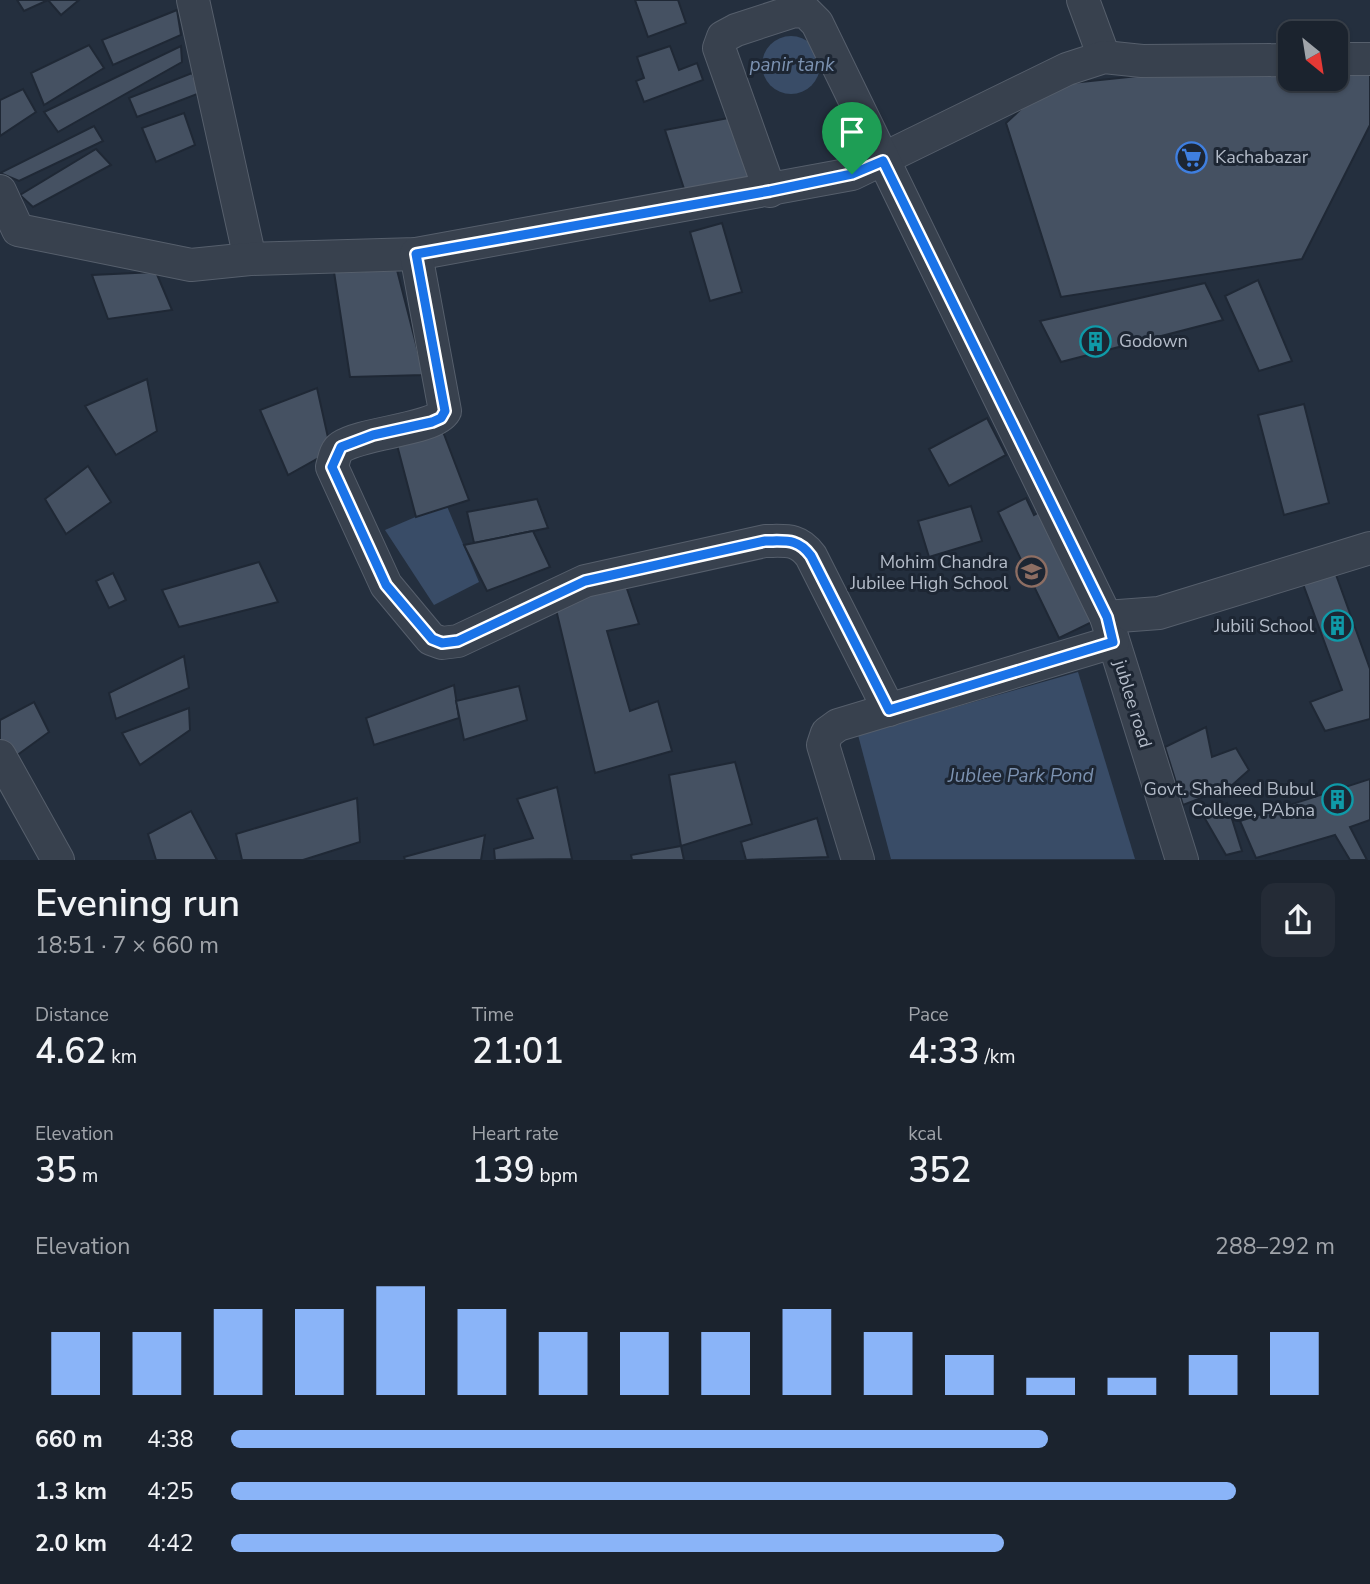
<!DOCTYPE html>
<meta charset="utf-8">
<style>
:root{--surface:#1b232e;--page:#242b36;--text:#f1f3f6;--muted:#a0a4aa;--line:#39404a;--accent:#8ab4f8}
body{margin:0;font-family:"Nunito Sans",sans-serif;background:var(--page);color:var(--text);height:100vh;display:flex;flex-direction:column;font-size:26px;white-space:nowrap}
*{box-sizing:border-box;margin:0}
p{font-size:23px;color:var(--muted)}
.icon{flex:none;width:38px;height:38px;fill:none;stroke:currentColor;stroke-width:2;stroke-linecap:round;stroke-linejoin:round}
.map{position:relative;height:860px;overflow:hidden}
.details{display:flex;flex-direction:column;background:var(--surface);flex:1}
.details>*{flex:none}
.needle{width:46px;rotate:150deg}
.controls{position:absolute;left:1278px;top:21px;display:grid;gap:14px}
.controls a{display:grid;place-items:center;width:70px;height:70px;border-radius:14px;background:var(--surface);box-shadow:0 2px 5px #0004,0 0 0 2px var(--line);font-size:35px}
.pin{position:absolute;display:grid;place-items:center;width:60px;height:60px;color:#fff;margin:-72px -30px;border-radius:50% 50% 50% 0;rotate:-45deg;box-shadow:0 0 7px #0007}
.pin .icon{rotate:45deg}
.round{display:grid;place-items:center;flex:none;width:74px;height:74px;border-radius:14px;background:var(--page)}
.overview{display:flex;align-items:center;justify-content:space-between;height:119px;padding:0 35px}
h1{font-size:38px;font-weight:600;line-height:52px}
.figures{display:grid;grid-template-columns:repeat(3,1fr);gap:10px;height:119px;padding:7px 35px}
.figures div{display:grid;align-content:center}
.figures b{font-size:35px;font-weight:600}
.figures small{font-size:19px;font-weight:400}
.figures p{font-size:19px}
.chart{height:196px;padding:14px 35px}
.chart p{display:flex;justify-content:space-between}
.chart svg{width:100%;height:126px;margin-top:7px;stroke:var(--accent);stroke-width:6}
ul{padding:0 35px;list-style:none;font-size:23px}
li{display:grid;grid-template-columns:112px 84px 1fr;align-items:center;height:52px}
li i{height:18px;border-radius:9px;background:var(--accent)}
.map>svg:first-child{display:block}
</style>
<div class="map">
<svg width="1370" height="860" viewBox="0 0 1370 860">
<rect width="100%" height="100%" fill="#242f3e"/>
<g fill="#394c67">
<circle cx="791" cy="65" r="29"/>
<path d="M446,504L479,582L434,605L385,530Z"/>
<path d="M1078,672L1135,859H891L858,735Z"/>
</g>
<g fill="#455162" stroke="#1f2835" stroke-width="2">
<path d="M17,0H79L61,15L48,0L24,11Z"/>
<path d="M635,0H678L686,23L648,37Z"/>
<path d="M177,10L181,35L113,65L102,40Z"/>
<path d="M89,45L104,68L44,105L31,73Z"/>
<path d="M181,46L182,62L58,132L44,112Z"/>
<path d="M670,46L679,70L697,63L703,80L644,102L636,81L644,78L637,57Z"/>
<path d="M1370,64V125L1302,259L1061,297L1006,123L1021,109L1062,84L1176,72L1290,68V79H1335V66Z"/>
<path d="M192,73L200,93L137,117L129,98Z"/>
<path d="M23,89L36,112L0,136V100Z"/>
<path d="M184,113L195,145L156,162L142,128Z"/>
<path d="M739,116L756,177L686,195L665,130Z"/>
<path d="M94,126L103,141L19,181L0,173Z"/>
<path d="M96,149L111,165L33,207L20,195Z"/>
<path d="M722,223L742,292L710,301L690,232Z"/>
<path d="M397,270L424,375L350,377L334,272Z"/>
<path d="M156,272L172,310L108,319L92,275Z"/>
<path d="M1258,280L1292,361L1259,371L1225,296Z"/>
<path d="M1205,283L1223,320L1061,362L1040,321Z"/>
<path d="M147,379L157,431L116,455L85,406Z"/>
<path d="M317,388L331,451L288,475L260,410Z"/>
<path d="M1304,404L1329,503L1284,515L1258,415Z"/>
<path d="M987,418L1006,455L949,486L929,449Z"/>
<path d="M442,429L469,500L416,517L397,445Z"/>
<path d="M88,466L111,502L66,534L45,499Z"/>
<path d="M1026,498L1034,515L1046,508L1092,622L1059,638L998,512Z"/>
<path d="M537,499L548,528L474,543L467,512Z"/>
<path d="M971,506L982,541L929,557L918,521Z"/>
<path d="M533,531L550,567L487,591L464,545Z"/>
<path d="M259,562L278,602L179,627L162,590Z"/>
<path d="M1335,572L1370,669V719L1325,731L1310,702L1342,690L1303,584Z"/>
<path d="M113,573L126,600L109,608L96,581Z"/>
<path d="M626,586L639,624L607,631L630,711L658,701L672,751L595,773L554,601Z"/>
<path d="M184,656L189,688L116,719L109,693Z"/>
<path d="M454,685L459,718L374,745L366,718Z"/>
<path d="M519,686L527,720L464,740L456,701Z"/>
<path d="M34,702L49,732L16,756L0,743V720Z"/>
<path d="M189,708L190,730L140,765L122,733Z"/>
<path d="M1206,727L1212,757L1236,748L1249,770L1230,787L1183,805L1165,747Z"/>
<path d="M735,762L752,824L681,846L669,775Z"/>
<path d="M1370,779V820L1350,827L1367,860H1350L1335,835L1256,858L1240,821Z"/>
<path d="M557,787L572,859L495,860L494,849L533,838L517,799Z"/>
<path d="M357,798L360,842L303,860H242L236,834Z"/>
<path d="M1227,803L1242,851L1226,855L1204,817Z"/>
<path d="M191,811L217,860H156L148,834Z"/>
<path d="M817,818L828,857L746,860L741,842Z"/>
<path d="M485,835L481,860H405L404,857Z"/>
<path d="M681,846L684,860H632L631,855Z"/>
</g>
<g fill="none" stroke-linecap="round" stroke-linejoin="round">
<defs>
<g id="minor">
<path d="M193,0L250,259"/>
<path d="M1083,0L1104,57"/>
<path d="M1335,59H1370"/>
<path d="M0,191L18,230L191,265L250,259L416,254L852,174L1067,69L1104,57L1142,61L1290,60"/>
<path d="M770,191L719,48L723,37L736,30L794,11L806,12L817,23L1106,617L1182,860"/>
<path d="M416,254L445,411C434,430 364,432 341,447C335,451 334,460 332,467L386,585L431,639L442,643L458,641L585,581L765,541C786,541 798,538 811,556L889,710"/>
<path d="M1106,617L1159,613L1370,548"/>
<path d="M0,756L58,860"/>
<path d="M858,860L823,745L827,733L838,725L1113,642"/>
</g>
</defs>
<use href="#minor" stroke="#565f6c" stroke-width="34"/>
<use href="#minor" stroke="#38414e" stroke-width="32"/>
</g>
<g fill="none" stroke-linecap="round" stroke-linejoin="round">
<defs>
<path id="route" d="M883,161L1107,617L1113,642L889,710L811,556C798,538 786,541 765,541L585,581L458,641L442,643L432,639L386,585L332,467L341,447L373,435L432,422L441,418L445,411L416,254L770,191L852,174Z"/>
</defs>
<use href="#route" stroke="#fff" stroke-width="14"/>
<use href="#route" stroke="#1a73e8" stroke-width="9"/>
</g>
<defs>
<symbol id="supermarket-ring" viewBox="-11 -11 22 22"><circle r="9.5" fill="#1d2633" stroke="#3f7fe0" stroke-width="1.5"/><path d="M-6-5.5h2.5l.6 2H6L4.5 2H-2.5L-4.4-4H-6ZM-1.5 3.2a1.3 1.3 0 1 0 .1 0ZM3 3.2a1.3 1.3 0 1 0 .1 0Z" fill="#3f7fe0"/></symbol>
<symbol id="building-ring" viewBox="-11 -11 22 22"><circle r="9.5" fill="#1d2633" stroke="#0f9aa8" stroke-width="1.5"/><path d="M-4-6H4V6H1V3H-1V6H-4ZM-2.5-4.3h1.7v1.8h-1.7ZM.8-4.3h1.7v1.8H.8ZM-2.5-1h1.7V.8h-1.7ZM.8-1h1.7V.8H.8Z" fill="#0f9aa8"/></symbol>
<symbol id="school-ring" viewBox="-11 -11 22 22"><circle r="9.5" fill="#1d2633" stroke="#8d6e63" stroke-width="1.5"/><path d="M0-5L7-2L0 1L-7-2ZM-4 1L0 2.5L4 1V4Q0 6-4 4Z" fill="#8d6e63"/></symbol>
</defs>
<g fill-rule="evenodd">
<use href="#supermarket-ring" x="1174" y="140" width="35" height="35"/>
<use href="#building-ring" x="1078" y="324" width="35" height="35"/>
<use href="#school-ring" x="1014" y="554" width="35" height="35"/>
<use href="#building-ring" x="1320" y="608" width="35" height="35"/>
<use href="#building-ring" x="1320" y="782" width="35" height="35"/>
</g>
<g text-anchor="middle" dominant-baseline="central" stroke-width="6" stroke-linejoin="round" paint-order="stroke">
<g font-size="18" fill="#b4bcc9" stroke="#1d2633" text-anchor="end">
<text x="1215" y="157" text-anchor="start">Kachabazar</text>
<text x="1119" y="341" text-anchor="start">Godown</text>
<text x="1008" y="562">Mohim Chandra<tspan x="1008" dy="21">Jubilee High School</tspan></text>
<text x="1314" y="626">Jubili School</text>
<text x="1315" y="789">Govt. Shaheed Bubul<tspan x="1315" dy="21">College, PAbna</tspan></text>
</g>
<g font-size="18" fill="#b4bcc9" stroke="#1d2633">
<text transform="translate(1133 704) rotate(73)">jublee road</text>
</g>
<g font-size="19" font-style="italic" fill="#7c92b1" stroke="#1d2633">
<text x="792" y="65">panir tank</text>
<text x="1021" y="776">Jublee Park Pond</text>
</g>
</g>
</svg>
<div class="controls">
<a><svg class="needle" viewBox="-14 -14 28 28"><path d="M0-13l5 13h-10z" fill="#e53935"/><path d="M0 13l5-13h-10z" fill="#a0a4aa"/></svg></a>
</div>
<div class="pin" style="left:852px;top:174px;background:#1e9e55"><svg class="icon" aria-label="arrive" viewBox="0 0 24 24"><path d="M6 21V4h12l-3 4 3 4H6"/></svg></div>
</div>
<section class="details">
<div class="overview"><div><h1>Evening run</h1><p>18:51 · 7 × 660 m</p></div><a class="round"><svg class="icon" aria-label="share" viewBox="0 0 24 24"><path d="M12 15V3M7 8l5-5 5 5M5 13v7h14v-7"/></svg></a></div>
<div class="figures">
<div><p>Distance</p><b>4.62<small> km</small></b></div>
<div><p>Time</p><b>21:01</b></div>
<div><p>Pace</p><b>4:33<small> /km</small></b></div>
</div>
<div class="figures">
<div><p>Elevation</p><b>35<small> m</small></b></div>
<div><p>Heart rate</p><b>139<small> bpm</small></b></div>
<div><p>kcal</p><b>352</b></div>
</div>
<div class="chart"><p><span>Elevation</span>288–292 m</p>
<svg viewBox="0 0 160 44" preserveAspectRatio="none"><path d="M5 44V22M15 44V22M25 44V14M35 44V14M45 44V6M55 44V14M65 44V22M75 44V22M85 44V22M95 44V14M105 44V22M115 44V30M125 44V38M135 44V38M145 44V30M155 44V22"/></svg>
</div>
<ul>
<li><b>660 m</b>4:38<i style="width:74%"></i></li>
<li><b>1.3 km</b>4:25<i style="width:91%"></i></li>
<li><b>2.0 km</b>4:42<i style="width:70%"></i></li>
</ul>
</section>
